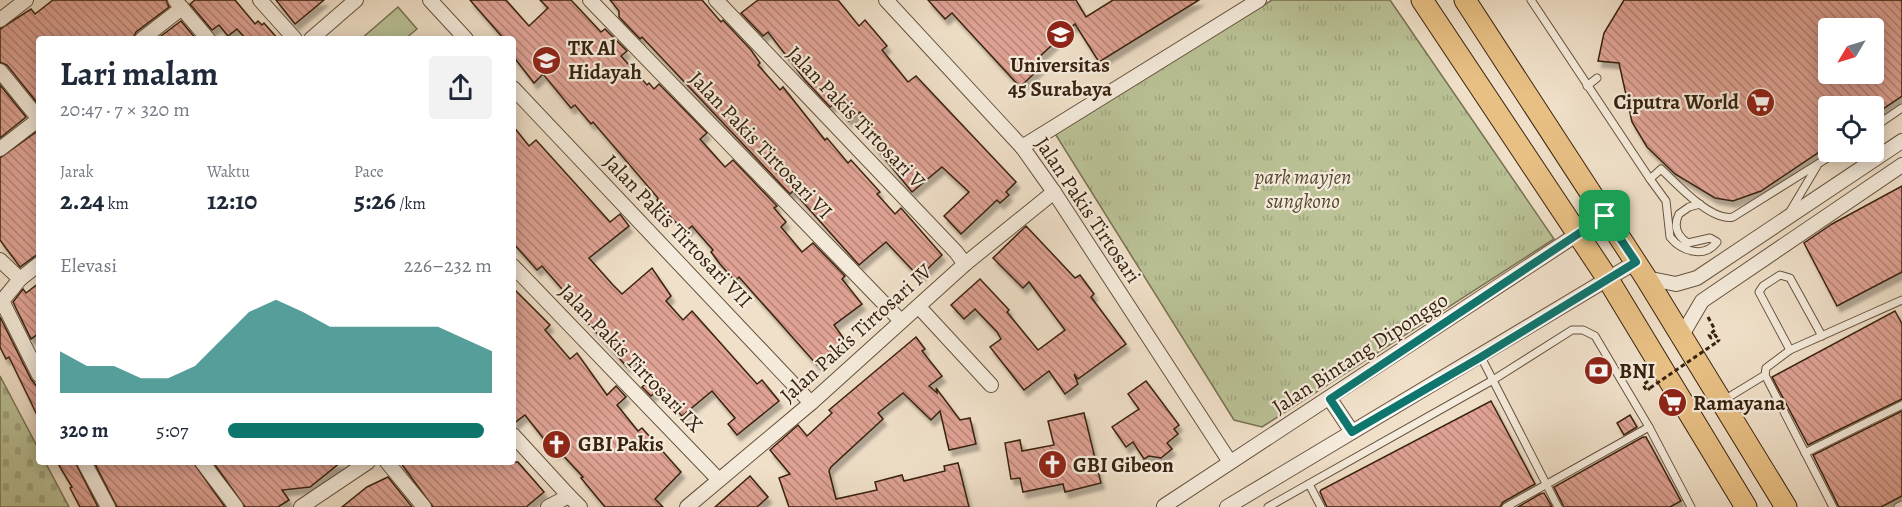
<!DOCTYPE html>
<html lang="id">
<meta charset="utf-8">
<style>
:root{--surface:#fff;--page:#f2f2f3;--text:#1f2937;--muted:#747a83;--accent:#0f766e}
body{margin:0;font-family:Alegreya,serif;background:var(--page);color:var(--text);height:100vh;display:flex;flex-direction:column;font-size:22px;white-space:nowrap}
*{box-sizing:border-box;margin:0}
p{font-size:20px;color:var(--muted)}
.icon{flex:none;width:33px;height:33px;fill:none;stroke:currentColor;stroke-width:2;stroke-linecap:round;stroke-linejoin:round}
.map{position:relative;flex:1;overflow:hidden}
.sheet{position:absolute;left:36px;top:36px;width:480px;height:429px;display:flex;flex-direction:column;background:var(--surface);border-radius:6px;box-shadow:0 3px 15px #0003}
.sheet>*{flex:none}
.needle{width:39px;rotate:232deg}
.buttons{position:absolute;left:1818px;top:18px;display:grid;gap:12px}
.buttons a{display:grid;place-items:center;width:66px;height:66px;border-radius:6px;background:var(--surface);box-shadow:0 3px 15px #0003;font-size:30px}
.pin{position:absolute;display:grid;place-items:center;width:51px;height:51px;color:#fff;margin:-26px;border-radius:12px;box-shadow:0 3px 9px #0006}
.round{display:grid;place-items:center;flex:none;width:63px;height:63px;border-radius:6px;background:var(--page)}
.summary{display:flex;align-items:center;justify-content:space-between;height:102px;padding:0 24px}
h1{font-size:33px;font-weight:700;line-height:45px}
.figures{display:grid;grid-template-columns:repeat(3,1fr);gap:9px;height:102px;padding:6px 24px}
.figures div{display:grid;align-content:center}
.figures b{font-size:26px;font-weight:700}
.figures small{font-size:16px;font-weight:400}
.figures p{font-size:16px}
.chart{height:168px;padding:12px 24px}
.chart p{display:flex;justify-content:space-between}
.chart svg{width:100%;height:108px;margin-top:6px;fill:var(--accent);opacity:.7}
ul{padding:0 24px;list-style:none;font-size:20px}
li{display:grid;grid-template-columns:96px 72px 1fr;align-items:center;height:45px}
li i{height:15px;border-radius:8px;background:var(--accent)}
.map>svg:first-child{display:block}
</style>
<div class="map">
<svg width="1902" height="507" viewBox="0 0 1902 507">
<defs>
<pattern id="cemetery-stones" width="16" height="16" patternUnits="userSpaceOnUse" patternTransform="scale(1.5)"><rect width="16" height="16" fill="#bac296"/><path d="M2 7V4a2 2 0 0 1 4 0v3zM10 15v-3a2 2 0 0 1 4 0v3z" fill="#a1a680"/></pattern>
<pattern id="park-tufts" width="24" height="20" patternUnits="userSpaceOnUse" patternTransform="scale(1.5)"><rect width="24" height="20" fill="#bac296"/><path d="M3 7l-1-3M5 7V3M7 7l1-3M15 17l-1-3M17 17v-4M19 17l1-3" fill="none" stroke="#a1a680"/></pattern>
<pattern id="building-back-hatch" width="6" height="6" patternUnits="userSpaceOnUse" patternTransform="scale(1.5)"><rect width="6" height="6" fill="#dfa294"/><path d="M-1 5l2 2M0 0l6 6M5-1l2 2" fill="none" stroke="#b68477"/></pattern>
<filter id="shadow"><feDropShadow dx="3.5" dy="6" stdDeviation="1.5" flood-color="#0004"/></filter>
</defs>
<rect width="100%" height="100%" fill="#f0e0c9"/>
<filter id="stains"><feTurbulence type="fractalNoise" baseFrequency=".00333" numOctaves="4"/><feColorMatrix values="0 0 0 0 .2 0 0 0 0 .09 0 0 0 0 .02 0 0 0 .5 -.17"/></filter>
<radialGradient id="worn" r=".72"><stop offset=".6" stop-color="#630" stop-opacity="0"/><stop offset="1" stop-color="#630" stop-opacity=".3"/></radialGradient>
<path fill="url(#cemetery-stones)" stroke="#797252" stroke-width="1.5" d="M0,376L39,450V462H45L69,507H0Z"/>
<path fill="url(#park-tufts)" stroke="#797252" stroke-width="1.5" d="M1272,0H1390L1554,239L1262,427L1234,420L1054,132Z"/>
<path fill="#bac296" stroke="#797252" stroke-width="1.5" d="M398,7L417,29L405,39H361Z"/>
<g fill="url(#building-back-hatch)" stroke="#38220e" stroke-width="1.5" fill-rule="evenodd" filter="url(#shadow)">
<path d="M53,0H166L169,7L136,32L133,39H39V105L7,65L0,62V29L31,9L35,14Z"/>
<path d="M195,0H235L255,24L258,21L262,25L264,23L278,39H246L237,29L228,36L219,25L212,30L190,4Z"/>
<path d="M276,0H324L295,24Z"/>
<path d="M470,0H506L529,26L548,8L540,0H571L601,32L605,29L627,51L621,56L647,85L649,83L654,89L659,84L707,133L700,139L725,167L733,160L777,206L774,208L786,222L781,227L802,252L813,243L845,276L842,279L862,304L834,325L844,339L817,365L739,277L735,281L720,264L711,252L713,250L692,226L685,232L668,214L657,200L658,198L593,122L591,124L575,105L571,108L543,74L534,83L513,56V39H504Z"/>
<path d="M610,0H702L721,22L723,20L751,50L760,63L758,65L780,90L783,87L825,140L827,138L848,163L851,160L880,192L877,194L895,214L901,208L942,255L919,277L886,242L859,265L793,191L790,194L642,37L640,39L619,17V11Z"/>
<path d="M758,0H838L859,26L865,20L887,46L882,50L908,82L916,76L1016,182L1006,192L1009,195L1000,203L997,200L961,234L944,216L969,192L942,167L912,192L871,142L878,136L860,112L849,121L834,104L830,107L805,80L768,32L763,36L741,13Z"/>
<path d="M928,0H1076L1086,17L1113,0H1199L1099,62L1075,24L1038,58L1044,64L1020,87L952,13L945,19Z"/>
<path d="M1624,0H1902V96L1874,115V106H1828V146L1761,191L1733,201L1715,198L1675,174L1647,147L1632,122L1619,63L1598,61L1604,33ZM1828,28H1874V74H1828Z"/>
<path d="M181,21L196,39H157Z"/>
<path d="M0,85L26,117L0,138Z"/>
<path d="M513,126L529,146L536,140L610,222L620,214L629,226L589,258L613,285L622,294L652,268L671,296L666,301L683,320L692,311L757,384L762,380L779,401L737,435L728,424L735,418L712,391L682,416L658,390L651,396L642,387L650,380L634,361L627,367L580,314L582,312L542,266L537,270L513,243Z"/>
<path d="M39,130V253L20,267L0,240V158Z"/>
<path d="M1902,186V272L1837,306L1804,243L1832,224Z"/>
<path d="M1026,226L1075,278L1080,275L1094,294L1091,297L1126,344L1078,379L1074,374L1078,384L1065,394L1049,371L1024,390L990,347L1001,339L997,332L975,309L964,319L951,305L980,279L1009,310L1007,312L1038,350L1065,330L1029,282L1023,288L993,258Z"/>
<path d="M39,283V333L31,339L13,302L23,289L26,293Z"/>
<path d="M513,288L550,325L545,330L570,359L577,353L607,395L616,386L626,397L617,405L638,431L642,428L681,472L655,499L663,507H605L581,478L583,477L558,450L555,453L525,415L513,424Z"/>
<path d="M1895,311L1902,324V399L1808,445L1772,377Z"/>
<path d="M0,317L31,379L39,389V419L9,357L6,359L0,347Z"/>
<path d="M916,337L925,349L922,351L942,376L929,386L937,393L936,388L960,420L970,418L976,444L949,450L940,411L931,420L903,393L878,413L883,419L831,467L829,471L836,499L877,490L875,482L902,475L904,481L945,471L944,466L958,463L969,507H789L779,478L790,474L770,450L798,425L807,436L832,413L829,410Z"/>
<path d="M1146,381L1179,425L1174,429L1178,434L1167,443L1172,449L1161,458L1149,456L1144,459L1133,442L1126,447L1112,427L1139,409L1128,394Z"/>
<path d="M1491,401L1535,484L1503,502L1500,507H1327L1320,492L1321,490Z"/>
<path d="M1902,411V496L1881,507H1839L1813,455Z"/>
<path d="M1084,413L1101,483L1065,492L1063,484L1023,492L1020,478L1011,479L1005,443L1020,440L1022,451L1054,445L1048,421Z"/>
<path d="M1630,415L1637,427L1624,435L1617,423Z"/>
<path d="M1643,437H1646L1681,501L1670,507H1564L1554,487Z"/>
<path d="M57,462H75L98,507H80L70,488L72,487Z"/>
<path d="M94,462H193L225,507H117Z"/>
<path d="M213,462L279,464L341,462L310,487L282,490L289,500L278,507H245Z"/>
<path d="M400,462H518L544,492L526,507H433Z"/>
<path d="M750,476L768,497L757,507H715Z"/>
<path d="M388,477L412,507H342L367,487Z"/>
<path d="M1544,493L1552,507H1518L1540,494Z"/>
</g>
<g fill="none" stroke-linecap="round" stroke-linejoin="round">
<defs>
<g id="service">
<path d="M1531,0L1650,179L1661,169C1677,184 1711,222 1733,217L1837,152"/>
<path d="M1587,86L1597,78"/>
<path d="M1874,127L1902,108"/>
<path d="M1650,179L1666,201L1670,237C1681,251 1704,259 1717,242L1710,238L1688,243C1677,236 1673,226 1679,214L1689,207L1700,204"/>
<path d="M1789,213L1817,166"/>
<path d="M1790,350L1759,292L1763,286L1780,275L1790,278L1822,336"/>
<path d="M1481,357L1558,507"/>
<path d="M1765,375L1833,507"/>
<path d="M1724,400L1765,375L1766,368L1790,350L1902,300"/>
<path d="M1805,453L1902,405"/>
<path d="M1309,484L1321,507"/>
<path d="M1268,507L1493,380L1572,330H1583L1595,336L1649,427L1691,507"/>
<path d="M1506,507L1649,427"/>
<path d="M1898,507L1902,505"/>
</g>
<g id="minor">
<path d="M175,0L208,39"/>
<path d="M260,0L295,39"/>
<path d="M430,0L466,39"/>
<path d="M590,0L901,321"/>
<path d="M716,0L956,252L965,264"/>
<path d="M886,0L1022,147L1054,192L1230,462"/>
<path d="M0,20L26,0"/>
<path d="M142,39L182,8"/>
<path d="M311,39L356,0"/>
<path d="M0,71L39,119"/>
<path d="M513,88L811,403"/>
<path d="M1022,147L1259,0"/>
<path d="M0,149L39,119"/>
<path d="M0,260L20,279"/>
<path d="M39,264L20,279L2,301L39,375"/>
<path d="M513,266L718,479"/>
<path d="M1646,278L1676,284L1697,278L1902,141"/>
<path d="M919,307L991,385"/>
<path d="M1682,335L1702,301L1902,165"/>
<path d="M1330,399L1352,432"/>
<path d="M513,435L569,496"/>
<path d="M84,462L108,507"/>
<path d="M202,462L236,507"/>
<path d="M387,462L424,507"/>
<path d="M1164,506L1605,216"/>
<path d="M301,507L368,462"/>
<path d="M548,507L569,496L580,507"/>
<path d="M687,507L811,403L965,264L1054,192"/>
<path d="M1227,507L1636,262"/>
</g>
<g id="primary">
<path d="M1422,0L1609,281L1746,507"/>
<path d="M1465,0L1646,278L1786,507"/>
</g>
</defs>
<use href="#service" stroke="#66523d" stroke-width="9"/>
<use href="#minor" stroke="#66523d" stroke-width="16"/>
<use href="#primary" stroke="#38220e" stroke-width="23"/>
<g stroke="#38220e" stroke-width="3" stroke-dasharray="4.5 3" stroke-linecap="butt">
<path d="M1708,317L1715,330L1709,335L1711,338L1715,335L1719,340L1717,342"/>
<path d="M1648,381L1643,385L1647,391L1650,388"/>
</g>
<use href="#service" stroke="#f5ebdc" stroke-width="7"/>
<use href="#minor" stroke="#f5ebdc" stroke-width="14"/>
<use href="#primary" stroke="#e8c084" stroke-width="21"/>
<path stroke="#38220e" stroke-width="3" stroke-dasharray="4.5 3" stroke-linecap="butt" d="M1650,388L1717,342"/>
</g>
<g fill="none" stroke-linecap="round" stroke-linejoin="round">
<defs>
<path id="route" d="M1605,216L1636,262L1481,357L1352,432L1330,399Z"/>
</defs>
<use href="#route" stroke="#fff" stroke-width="12"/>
<use href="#route" stroke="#0f766e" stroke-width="8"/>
</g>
<defs>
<symbol id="university-disc" viewBox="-11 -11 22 22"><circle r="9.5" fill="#8f2418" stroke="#f5ebdc"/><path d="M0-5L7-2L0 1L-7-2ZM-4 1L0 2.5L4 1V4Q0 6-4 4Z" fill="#fff"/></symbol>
<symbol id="school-disc" viewBox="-11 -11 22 22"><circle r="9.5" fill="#8f2418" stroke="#f5ebdc"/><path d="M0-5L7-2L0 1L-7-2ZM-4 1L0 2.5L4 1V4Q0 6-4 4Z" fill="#fff"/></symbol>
<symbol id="supermarket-disc" viewBox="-11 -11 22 22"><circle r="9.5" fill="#8f2418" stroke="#f5ebdc"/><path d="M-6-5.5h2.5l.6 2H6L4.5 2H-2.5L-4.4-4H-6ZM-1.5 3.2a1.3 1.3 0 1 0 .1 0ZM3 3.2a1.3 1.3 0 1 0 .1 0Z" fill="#fff"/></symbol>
<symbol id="bank-disc" viewBox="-11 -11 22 22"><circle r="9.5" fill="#8f2418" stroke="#f5ebdc"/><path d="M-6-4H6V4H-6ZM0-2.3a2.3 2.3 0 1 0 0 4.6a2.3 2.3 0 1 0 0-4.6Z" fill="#fff"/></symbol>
<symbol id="church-disc" viewBox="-11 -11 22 22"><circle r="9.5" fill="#8f2418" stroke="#f5ebdc"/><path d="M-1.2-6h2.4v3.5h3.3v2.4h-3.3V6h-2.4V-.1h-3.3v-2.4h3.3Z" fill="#fff"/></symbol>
</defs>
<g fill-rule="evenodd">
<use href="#university-disc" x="1044" y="18" width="33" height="33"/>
<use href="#school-disc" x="530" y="44" width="33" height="33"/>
<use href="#supermarket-disc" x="1744" y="86" width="33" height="33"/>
<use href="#bank-disc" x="1582" y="354" width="33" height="33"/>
<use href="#supermarket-disc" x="1656" y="386" width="33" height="33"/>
<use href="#church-disc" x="540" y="428" width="33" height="33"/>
<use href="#church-disc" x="1036" y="448" width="33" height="33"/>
</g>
<g text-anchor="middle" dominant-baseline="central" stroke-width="4.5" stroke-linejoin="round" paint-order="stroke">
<g font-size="21" font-weight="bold" fill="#38220e" stroke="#f5ebdc" text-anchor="start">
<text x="568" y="48">TK Al<tspan x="568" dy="24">Hidayah</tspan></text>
<text x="1060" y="65" text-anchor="middle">Universitas<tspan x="1060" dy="24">45 Surabaya</tspan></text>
<text x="1739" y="102" text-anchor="end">Ciputra World</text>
<text x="1619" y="371">BNI</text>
<text x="1693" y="403">Ramayana</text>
<text x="578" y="444">GBI Pakis</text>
<text x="1073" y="465">GBI Gibeon</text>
</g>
<g font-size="21" fill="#38220e" stroke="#f5ebdc">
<text transform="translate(856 117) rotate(46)">Jalan Pakis Tirtosari V</text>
<text transform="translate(761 145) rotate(46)">Jalan Pakis Tirtosari VI</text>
<text transform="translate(1088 210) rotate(56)">Jalan Pakis Tirtosari</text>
<text transform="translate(678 231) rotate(46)">Jalan Pakis Tirtosari VII</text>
<text transform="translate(856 333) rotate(-42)">Jalan Pakis Tirtosari IV</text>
<text transform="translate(1360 353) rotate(-33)">Jalan Bintang Diponggo</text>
<text transform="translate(631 358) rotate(46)">Jalan Pakis Tirtosari IX</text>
</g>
<g font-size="21" font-style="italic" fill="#584a30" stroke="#f5ebdc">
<text x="1303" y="177">park mayjen<tspan x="1303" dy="24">sungkono</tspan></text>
</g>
</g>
<rect width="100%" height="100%" filter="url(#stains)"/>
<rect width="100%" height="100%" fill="url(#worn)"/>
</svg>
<div class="buttons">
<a><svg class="needle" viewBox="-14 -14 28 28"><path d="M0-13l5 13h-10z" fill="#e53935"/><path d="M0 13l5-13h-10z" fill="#747a83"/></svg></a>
<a><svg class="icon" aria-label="locate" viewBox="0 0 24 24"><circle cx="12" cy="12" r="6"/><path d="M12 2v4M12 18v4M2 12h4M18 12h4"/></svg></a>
</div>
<div class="pin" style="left:1605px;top:216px;background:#1e9e55"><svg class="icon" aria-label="arrive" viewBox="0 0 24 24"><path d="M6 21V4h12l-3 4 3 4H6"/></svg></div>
<section class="sheet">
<div class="summary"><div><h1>Lari malam</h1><p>20:47 · 7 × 320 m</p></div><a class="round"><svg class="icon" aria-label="share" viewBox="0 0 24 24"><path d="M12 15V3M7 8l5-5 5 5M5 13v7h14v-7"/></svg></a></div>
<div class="figures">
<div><p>Jarak</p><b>2.24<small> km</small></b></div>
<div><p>Waktu</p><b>12:10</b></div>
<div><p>Pace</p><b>5:26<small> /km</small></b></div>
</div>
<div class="chart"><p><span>Elevasi</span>226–232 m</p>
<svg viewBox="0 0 160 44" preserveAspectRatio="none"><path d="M0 44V27L10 33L20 33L30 38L40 38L50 33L60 22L70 11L80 6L90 11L100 17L110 17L120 17L130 17L140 17L150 22L160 27V44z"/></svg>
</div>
<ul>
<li><b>320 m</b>5:07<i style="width:97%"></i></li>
</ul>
</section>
</div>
